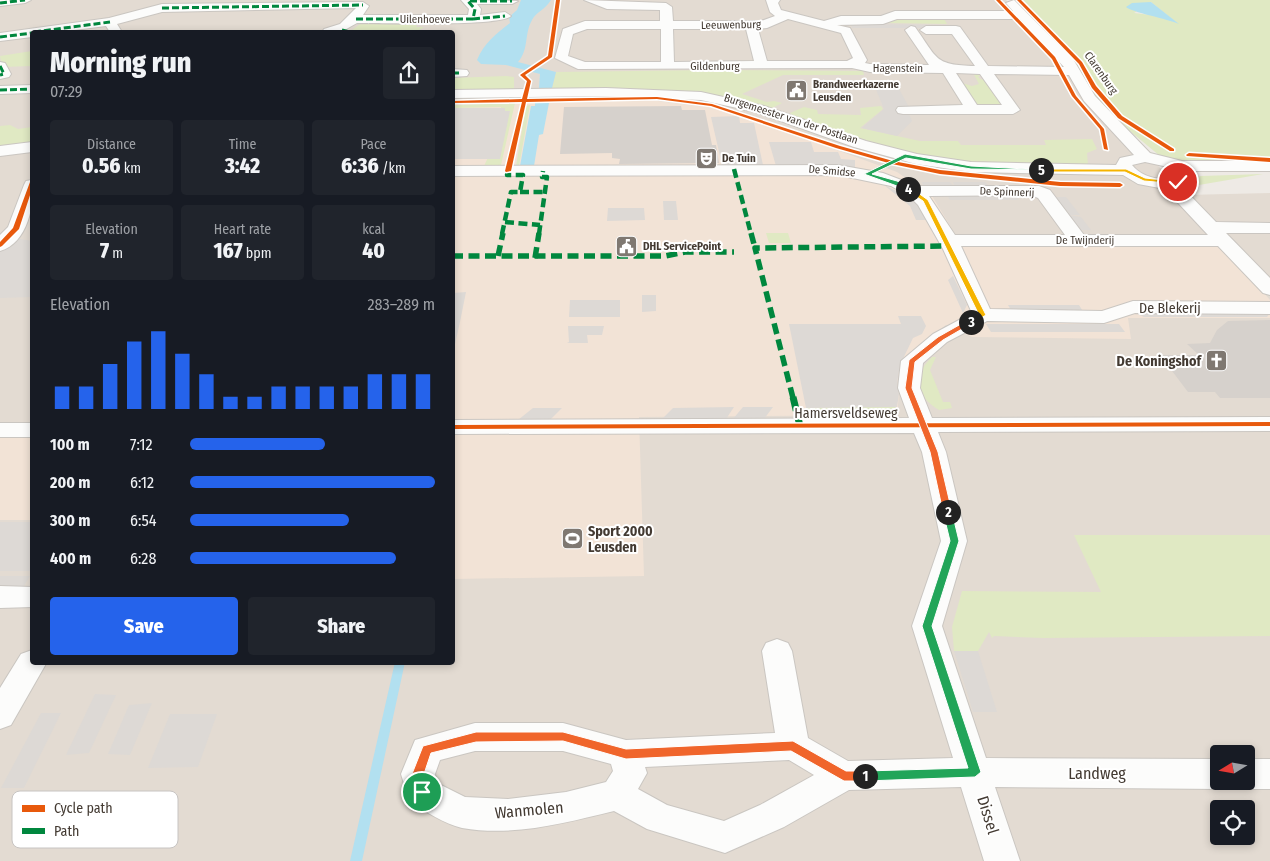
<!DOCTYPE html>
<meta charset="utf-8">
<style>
:root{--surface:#171b24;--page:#20242c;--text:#f1f3f6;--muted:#9ea1a6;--accent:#2563eb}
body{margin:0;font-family:"Fira Sans Condensed",sans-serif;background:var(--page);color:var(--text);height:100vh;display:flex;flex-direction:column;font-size:19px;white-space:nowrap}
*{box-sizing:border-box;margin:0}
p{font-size:16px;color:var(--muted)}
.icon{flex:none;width:28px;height:28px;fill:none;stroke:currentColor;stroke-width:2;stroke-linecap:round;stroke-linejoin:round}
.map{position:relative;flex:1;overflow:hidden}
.panel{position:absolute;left:30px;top:30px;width:425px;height:635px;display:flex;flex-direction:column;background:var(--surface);border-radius:5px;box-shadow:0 2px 8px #0003}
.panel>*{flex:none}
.needle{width:32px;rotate:259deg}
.tools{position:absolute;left:1210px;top:745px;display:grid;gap:10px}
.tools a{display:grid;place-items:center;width:45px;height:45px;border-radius:5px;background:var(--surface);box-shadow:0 2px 8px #0003;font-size:25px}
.pin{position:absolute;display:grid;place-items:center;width:42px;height:42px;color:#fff;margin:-21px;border:2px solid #fff;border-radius:50%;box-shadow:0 1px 5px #0007}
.km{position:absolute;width:25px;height:25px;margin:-12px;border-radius:50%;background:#222;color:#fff;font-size:14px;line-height:25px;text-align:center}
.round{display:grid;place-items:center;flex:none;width:52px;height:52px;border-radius:5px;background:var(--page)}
.overview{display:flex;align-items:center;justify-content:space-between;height:85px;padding:0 20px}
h1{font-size:28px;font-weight:800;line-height:38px}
.figures{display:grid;grid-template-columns:repeat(3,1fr);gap:8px;height:85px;padding:5px 20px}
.figures div{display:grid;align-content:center;border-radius:5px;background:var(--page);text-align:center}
.figures b{font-size:21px;font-weight:800}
.figures small{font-size:14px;font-weight:400}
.figures p{font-size:14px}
.chart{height:140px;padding:10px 20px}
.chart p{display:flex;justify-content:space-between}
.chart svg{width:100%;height:90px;margin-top:5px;stroke:var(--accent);stroke-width:6}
.cta{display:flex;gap:10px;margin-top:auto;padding:10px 20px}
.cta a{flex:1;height:58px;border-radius:5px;background:var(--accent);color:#fff;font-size:20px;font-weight:800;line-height:58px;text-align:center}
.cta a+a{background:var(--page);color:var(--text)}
ul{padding:0 20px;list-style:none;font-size:16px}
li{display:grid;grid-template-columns:80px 60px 1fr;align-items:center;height:38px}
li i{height:12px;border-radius:6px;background:var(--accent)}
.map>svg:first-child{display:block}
</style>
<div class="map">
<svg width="1270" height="861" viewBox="0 0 1270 861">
<rect width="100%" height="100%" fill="#eeeae5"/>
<path fill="#e3dbd2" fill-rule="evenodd" d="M0,0H1006L1185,195L1270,193V861H0ZM32,32H452V662H32ZM1219,754H1246V781H1219ZM1219,809H1246V836H1219Z"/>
<g fill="#f2e3d6">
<path d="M650,100L715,108L771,126L897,172L932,196L962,245L1220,242L1270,300V318H1128L1131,339L972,337L946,325L905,357L900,365L897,383L899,394L897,415L639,417L644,576L453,579L452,105Z"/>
<rect x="0" y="422" width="32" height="98"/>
</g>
<g fill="#e0e9c3" fill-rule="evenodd">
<path d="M1021,0H1270V163L1187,162L1160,156L1125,127L1090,90L1065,45ZM1151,2L1177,23L1160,16L1134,13Z"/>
<path d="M895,17H943L947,24L886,23Z"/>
<path d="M419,20L416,27H424L419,30H352L364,21C382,26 401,23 419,20Z"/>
<path d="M32,51V66L2,67L0,56Z"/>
<path d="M710,70L863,71L864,75H783L742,94L767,102L774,101L782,103L772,108L683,91L552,88L556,72Z"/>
<path d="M959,71C967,70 976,70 982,76H978L980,79L985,80L1002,104L993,107L978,105L962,83L972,86L979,84L973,73L964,72L956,75Z"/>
<path d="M506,76L514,77V90L453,91L452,78Z"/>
<path d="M515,103L501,165L484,166L510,111H500L501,107L453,108V105Z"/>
<path d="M530,105L519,166H516L526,106Z"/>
<path d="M881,106L883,109L860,128L920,141H958L961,145H1046L1044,140L1092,139L1097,149L1087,153L1088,165L979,163L939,158L896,150L792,116L790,113L804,107L817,110L818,114L861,115L860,108Z"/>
<path d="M10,125L18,129L32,127V142L0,146V126Z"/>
<path d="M1263,174L1199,185L1192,178L1201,176Z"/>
<path d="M766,233H788L791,243H769Z"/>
<path d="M932,357H936L930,370L943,402H950L952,408L939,410C915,395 911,377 932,357Z"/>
<path d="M895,405L897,413L888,415L810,416L806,408Z"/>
<path d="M1074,535H1270V636L1043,638L994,636L992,638L989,632L978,651H954L952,627L962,591L1101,592Z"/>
</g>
<g fill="#ddd9d5">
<path d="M851,24L957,25L959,28H852Z"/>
<path d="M875,87H898L911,111L908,112L912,121L897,136L862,128L884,109Z"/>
<path d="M453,108H505V111H510L500,159H453Z"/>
<path d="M739,116L740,123H754L763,165H722L711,117Z"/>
<path d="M769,142H811L814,152H838L841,159L855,160V168L776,166Z"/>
<path d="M922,182H950L955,188L953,182H985L990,187H975L955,188H924Z"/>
<path d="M884,185L909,197L920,207L927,220H916L910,206Z"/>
<path d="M947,195H1016L1019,200H950Z"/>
<path d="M1054,197H1066L1080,215H1068L1081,217L1091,230H1079Z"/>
<path d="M663,201H676L678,220H664Z"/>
<path d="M608,208H644L645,220L607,221Z"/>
<path d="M14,238L32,241V297L0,298V251Z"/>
<path d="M953,276L967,305L963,313L948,280Z"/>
<path d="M466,292L460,322L453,353V293Z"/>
<path d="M642,295H656V311L642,312Z"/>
<path d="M570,300H620V317H569Z"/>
<path d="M1008,305H1079L1084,313L1012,312Z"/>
<path d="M1135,313H1270L1267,317H1144Z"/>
<path d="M898,316H921L926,326L922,334L913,338L900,365L897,383L899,394L897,407L806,408L789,324H901Z"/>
<path d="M986,324H1119L1125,332H991Z"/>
<path d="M568,326H604L602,335H587L588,343H567L569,342Z"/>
<path d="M734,407L726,419L661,420L673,408Z"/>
<path d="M743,407H773L764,419L732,420Z"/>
<path d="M533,408H562L550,420H518Z"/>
<rect x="0" y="522" width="32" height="49"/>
<path d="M0,576H30L21,591L0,593Z"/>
<path d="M954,651H978L997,712H973Z"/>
<path d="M95,694L116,695L89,753L66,755Z"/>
<path d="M152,703L130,755L108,754L129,705Z"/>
<path d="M41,713H61L24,788H1Z"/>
<path d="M170,714H217L198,767L148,768Z"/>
</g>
<g fill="#b2e0f0">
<path d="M521,0H551C546,9 536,12 532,20C524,34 529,50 518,62L556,72L552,88H539L540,74L506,65L481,64L477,60C484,43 496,34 510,23L509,17L517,10Z"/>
<path d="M1151,2L1179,24C1168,19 1131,12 1126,7L1132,3Z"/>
<path d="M535,103H549L543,134L539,135L534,166H520L531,106H535Z"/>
</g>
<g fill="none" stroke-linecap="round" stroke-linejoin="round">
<path fill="#b2e0f0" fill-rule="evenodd" d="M395,662H405L362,861H350Z"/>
</g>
<g fill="#d6d1cc">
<path d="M681,106L682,110H705L712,145H716L719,163L619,164L620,159L612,158V153L560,154L564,107Z"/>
<path d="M1270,320V398H1220L1215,392H1188L1160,355H1199L1187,344L1210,343L1217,330L1228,321Z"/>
</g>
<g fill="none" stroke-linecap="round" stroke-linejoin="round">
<defs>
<g id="minor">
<path d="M0,0H31L25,3L0,6Z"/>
<path d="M461,0L518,1L512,4H477L481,9L480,15L505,12L511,16C501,27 379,23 357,23L341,32H322L324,29L340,24L356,8L162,12L117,24L122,32H110L106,26L58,32H32V37L0,41V33L109,18L162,4L363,2L369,6L363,15H468L469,9Z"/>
<path d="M584,0L666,3L672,7L673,21H761L775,16L770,12L766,0H780L778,3L781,10L824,21L841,16H881L895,11H1013L1006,3L1014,0L1073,59L1095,96L1150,153L1182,161H1270V171H1195L1196,177L1194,181L1181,186L1216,222L1270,223V233H1226L1270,278V295L1263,293L1218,246H961L990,309L1102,311L1133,301L1270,302V314L1135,313L1104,323L987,321L947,342L923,363L920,388L932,418L1270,417V431L938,432L946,452L967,541L942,626L986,758L1219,759V781H1232L1231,784L1219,789L995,787L1020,861H984L961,787L849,790L784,827L725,853L647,829L614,811C565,823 513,837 462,828C444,824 426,811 410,803L401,774L415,740L475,723H563L626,740L775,733L762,651L766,643L777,639L788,643L792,651L808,738L848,761L953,758L912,626L941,541L922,452L914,433L452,434V420L909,418L898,388L901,361L933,334L972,313L943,249L918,205L909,196L891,186L838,175L452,176V166L838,165L883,173L917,186H1039L1050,190L1084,235H1208L1165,189L1138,184L1123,175L971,172L916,164L854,147L755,112L701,100L606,96L452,98V90L606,88L701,92L764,106L866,141L917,154L971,162L1116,165L1120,158L1134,155L1084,101L1069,75L994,74L1020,110L1013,114H903L898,113L896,110L898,107L963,105L943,73L870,72L852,68L578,69L555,58L563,29L585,21H660V10L607,9ZM788,19L841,33L853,58L847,61H767L758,29L767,28ZM897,19H1020L1064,67L988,66L960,27L956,26H926L920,30L926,34H952L975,66C934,65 938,59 915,27L911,26L905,30L929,65L870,64L865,63L867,60L850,28L837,25L883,24ZM587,29H661V62H585L568,56L573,34ZM673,29H746L754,61L674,62ZM956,73L980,74L1002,105H977ZM1145,162L1168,167L1180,175C1165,183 1142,178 1132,165ZM1031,195L1038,198L1065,235H955L929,196ZM475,751H563L611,764L613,771L606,782L566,792L508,799L465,797L437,783L435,774L440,760ZM789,760L814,775L760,805L724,821L667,805L638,789L647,773L645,767Z"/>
<path d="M0,62L5,63L11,74L9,77L0,79Z"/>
<path d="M452,69L467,70L469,73L467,76L452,77Z"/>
<path d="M32,85V93L0,94V86Z"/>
<path d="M32,142V152L0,156V146Z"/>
<path d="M32,180C35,204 28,243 0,251V235L8,227L24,185L26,181Z"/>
<rect x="0" y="423" width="32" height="14"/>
<path d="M0,586L32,587V607L0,608Z"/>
<path d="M32,650V662H47L11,725L0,729V688L21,654Z"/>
<path d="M1246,759H1270V789H1246L1234,784L1233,781H1246Z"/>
</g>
</defs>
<use href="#minor" stroke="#cac6c1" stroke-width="2"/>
<use href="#minor" fill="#fcfcfb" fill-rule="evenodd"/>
<g stroke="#00873e" stroke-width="3" stroke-dasharray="7 3" stroke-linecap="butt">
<path d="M470,1H512"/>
<path d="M0,3L25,0"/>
<path d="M162,8L363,5"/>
<path d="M356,19H473L475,9L467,0"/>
<path d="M473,19L505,16"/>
<path d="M342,30L350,32H428"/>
<path d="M34,32L110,22"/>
<path d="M0,37L32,33"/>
<path d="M0,66L4,74L0,75"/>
<path d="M452,73H462"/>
<path d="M0,90L32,89"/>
</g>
<g stroke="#00873e" stroke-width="4.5" stroke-dasharray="9 4.5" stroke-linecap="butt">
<path d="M734,169L751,234"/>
<path d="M520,192H545"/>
<path d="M505,222L540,225"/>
<path d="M502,234L511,192H520L523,175H507L508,171"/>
<path d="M539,234L547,177H542L543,171"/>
</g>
<g stroke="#00873e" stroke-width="5.5" stroke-dasharray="11 5.5" stroke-linecap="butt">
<path d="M751,233L755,248"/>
<path d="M452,256H665L685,252H734"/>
<path d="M498,256L503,233"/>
<path d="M535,258L539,233"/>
<path d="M793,398L755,248L949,246"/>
</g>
<path stroke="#00873e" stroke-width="7" stroke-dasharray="14 7" stroke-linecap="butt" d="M793,397L800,426"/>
<defs>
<g id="cycleway">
<path d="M556,0H560L552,57L525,75L531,81L527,99L657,97L712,104L840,146L893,161L940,170L1060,182L1120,183L1123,185L1120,187L1060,186L940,174L892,164L836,148L711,106L657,99L526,102L511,171L506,172L505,171L522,102L452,103V101L522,99L527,81L520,75L548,56Z"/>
<path d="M996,0H1000L1055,57L1076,96L1104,129L1108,150L1104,149L1100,129L1072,96L1052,59Z"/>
<path d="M1017,0H1021L1082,62L1096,86L1122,116L1174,149V151H1170L1118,118L1092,88L1079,64Z"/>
<path d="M1189,153L1270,158V162L1187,156L1186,155Z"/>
<path d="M30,182H32V189L19,229L2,246L0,247V242L13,228Z"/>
<path d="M1270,422V426L452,429V425Z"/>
</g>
</defs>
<use href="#cycleway" stroke="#fff" stroke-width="3"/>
<use href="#cycleway" fill="#e8590c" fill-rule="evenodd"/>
</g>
<path fill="#f0652b" stroke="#fff" d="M476,732H563L626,749L793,741L846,771H865L871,776L865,781H844L791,751L626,759L563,741L476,742L431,753L424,774L428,792L422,797L418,796L412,774L423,746Z"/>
<path fill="#22a559" stroke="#fff" d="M948,509L952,512L959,541L932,626L981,772L975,777L865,781L859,776L865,771L968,768L922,626L950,541L943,512Z"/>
<path fill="#f0652b" stroke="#fff" d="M968,320L974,322L943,340L915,362L912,388L938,452L952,512L948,515L943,512L930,452L905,388L909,360L938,337Z"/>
<path fill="#f5b400" stroke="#fff" d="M906,187H910L928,200L986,315L973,323L967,322L979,315L923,201L906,190Z"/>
<path fill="#22a559" stroke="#fff" d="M905,154L971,166L1044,170L971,169L906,158L872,174L897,181L910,187L908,190L864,174Z"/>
<path fill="#f5b400" stroke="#fff" d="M1039,169H1126L1145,178L1181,182L1178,184L1144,181L1125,172H1041Z"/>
<defs>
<symbol id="civic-square" viewBox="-11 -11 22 22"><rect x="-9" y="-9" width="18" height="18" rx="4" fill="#7f7871" stroke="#fff"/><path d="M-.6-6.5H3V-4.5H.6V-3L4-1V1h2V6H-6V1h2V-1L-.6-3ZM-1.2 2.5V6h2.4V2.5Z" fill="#fff"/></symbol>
<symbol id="theatre-square" viewBox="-11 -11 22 22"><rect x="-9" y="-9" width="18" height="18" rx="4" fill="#7f7871" stroke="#fff"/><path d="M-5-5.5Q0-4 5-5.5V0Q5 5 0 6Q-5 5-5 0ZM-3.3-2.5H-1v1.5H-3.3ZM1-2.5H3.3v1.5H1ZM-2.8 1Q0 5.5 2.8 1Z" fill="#fff"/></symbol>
<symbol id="church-square" viewBox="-11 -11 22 22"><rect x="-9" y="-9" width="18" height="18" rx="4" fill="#7f7871" stroke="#fff"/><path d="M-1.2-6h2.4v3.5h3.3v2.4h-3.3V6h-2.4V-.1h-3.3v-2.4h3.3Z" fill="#fff"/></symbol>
<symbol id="stadium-square" viewBox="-11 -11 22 22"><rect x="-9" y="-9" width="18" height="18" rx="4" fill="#7f7871" stroke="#fff"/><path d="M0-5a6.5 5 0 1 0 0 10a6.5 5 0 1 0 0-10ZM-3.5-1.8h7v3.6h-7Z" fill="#fff"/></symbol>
</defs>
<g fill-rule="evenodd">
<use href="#civic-square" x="784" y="78" width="25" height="25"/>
<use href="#theatre-square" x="694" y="146" width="25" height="25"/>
<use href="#civic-square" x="614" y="234" width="25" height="25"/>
<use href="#church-square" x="1204" y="348" width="25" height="25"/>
<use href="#stadium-square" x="560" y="526" width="25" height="25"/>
</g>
<g text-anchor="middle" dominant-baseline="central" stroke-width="4" stroke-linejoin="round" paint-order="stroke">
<g font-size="11" fill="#433a32" stroke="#fff">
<text x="425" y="19">Uilenhoeve</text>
<text transform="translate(731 25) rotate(-1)">Leeuwenburg</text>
<text x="715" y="66">Gildenburg</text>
<text x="898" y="68">Hagenstein</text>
<text transform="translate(1101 73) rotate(55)">Clarenburg</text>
<text transform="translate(791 119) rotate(18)">Burgemeester van der Postlaan</text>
<text transform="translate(832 171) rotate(5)">De Smidse</text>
<text transform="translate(1007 192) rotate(2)">De Spinnerij</text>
<text x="1085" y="240">De Twijnderij</text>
</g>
<g font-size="11" font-weight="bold" fill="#433a32" stroke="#fff" text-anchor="start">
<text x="813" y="84">Brandweerkazerne<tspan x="813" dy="13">Leusden</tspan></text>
<text x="722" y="158">De Tuin</text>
<text x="643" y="246">DHL ServicePoint</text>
</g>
<g font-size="14" fill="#433a32" stroke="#fff">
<text x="1170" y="308">De Blekerij</text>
<text x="846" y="413">Hamersveldseweg</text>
</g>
<g font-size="14" font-weight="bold" fill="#433a32" stroke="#fff" text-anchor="end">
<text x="1201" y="361">De Koningshof</text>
<text x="588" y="531" text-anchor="start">Sport 2000<tspan x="588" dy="16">Leusden</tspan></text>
</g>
<g font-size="16" fill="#433a32" stroke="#fff">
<text x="1097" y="773">Landweg</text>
<text transform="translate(529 810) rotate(-5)">Wanmolen</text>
<text transform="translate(988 815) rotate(73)">Dissel</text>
</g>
</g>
<rect x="12" y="791" width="166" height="57" rx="8" fill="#fff" stroke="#c7c4c2" stroke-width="1"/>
<rect x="22" y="805" width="23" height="7" fill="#e8590c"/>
<rect x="22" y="828" width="23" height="6" fill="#00873e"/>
<g font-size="14" fill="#433a32">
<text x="54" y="813">Cycle path</text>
<text x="54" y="836">Path</text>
</g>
</svg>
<div class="tools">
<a><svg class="needle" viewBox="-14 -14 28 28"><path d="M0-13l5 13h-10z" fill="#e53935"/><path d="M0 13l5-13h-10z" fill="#9ea1a6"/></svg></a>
<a><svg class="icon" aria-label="locate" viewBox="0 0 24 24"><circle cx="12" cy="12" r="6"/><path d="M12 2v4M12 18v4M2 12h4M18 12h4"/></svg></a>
</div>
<div class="pin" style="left:422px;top:792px;background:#1e9e55"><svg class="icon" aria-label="arrive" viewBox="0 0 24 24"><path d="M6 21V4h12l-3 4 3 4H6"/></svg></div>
<div class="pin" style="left:1178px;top:182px;background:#d93025"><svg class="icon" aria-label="check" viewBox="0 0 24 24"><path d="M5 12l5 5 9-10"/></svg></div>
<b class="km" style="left:865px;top:776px">1</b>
<b class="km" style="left:948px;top:512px">2</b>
<b class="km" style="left:971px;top:322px">3</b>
<b class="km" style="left:908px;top:189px">4</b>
<b class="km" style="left:1041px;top:170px">5</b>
<section class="panel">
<div class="overview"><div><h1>Morning run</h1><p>07:29</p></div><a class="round"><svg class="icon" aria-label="share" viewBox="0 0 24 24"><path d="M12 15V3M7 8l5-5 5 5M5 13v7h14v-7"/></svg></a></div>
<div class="figures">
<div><p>Distance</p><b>0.56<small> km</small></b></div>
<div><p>Time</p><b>3:42</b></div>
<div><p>Pace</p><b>6:36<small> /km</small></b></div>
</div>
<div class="figures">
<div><p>Elevation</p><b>7<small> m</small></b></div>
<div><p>Heart rate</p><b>167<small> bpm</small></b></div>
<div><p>kcal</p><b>40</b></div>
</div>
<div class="chart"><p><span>Elevation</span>283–289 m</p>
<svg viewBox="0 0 160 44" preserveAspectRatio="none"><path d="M5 44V33M15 44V33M25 44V22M35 44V11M45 44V6M55 44V17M65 44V27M75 44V38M85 44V38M95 44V33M105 44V33M115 44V33M125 44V33M135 44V27M145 44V27M155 44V27"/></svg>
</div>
<ul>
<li><b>100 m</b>7:12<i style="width:55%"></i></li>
<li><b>200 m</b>6:12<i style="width:100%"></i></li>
<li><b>300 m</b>6:54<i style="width:65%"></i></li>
<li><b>400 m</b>6:28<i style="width:84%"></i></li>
</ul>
<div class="cta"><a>Save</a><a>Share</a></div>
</section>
</div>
